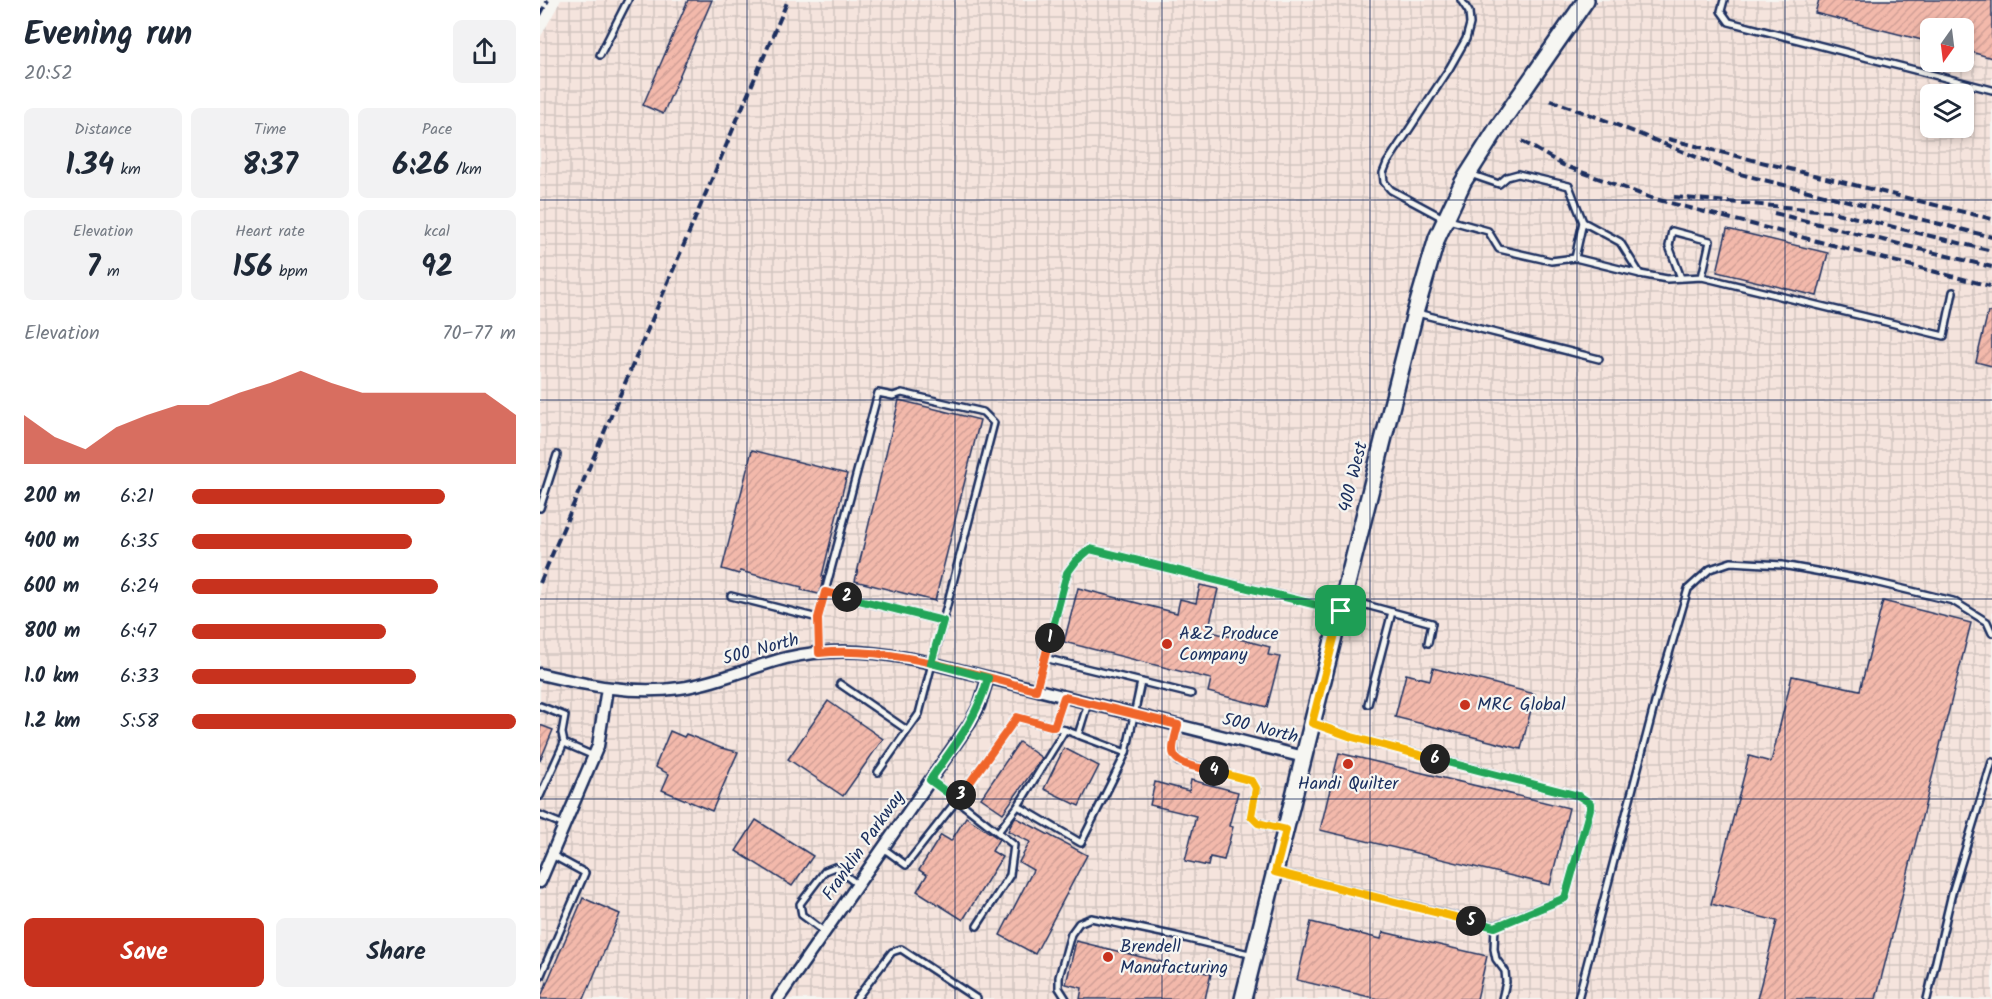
<!DOCTYPE html>
<meta charset="utf-8">
<style>
:root{--surface:#fff;--page:#f2f2f3;--text:#1f2937;--muted:#747a83;--accent:#c8321e}
body{margin:0;font-family:Kalam,sans-serif;background:var(--page);color:var(--text);height:100vh;display:flex;flex-direction:column;font-size:22px;white-space:nowrap}
*{box-sizing:border-box;margin:0}
p{font-size:20px;color:var(--muted)}
.icon{flex:none;width:33px;height:33px;fill:none;stroke:currentColor;stroke-width:2;stroke-linecap:round;stroke-linejoin:round}
.map{position:relative;flex:1;overflow:hidden}
.side{display:flex;flex-direction:column;background:var(--surface);width:540px}
.side>*{flex:none}
.needle{width:39px;rotate:194deg}
.tools{position:absolute;left:1380px;top:18px;display:grid;gap:12px}
.tools a{display:grid;place-items:center;width:54px;height:54px;border-radius:9px;background:var(--surface);box-shadow:0 3px 9px #0003;font-size:30px}
.pin{position:absolute;display:grid;place-items:center;width:51px;height:51px;color:#fff;margin:-26px;border-radius:12px;box-shadow:0 3px 9px #0006}
.km{position:absolute;width:30px;height:30px;margin:-15px;border-radius:50%;background:#222;color:#fff;font-size:16px;line-height:30px;text-align:center}
.round{display:grid;place-items:center;flex:none;width:63px;height:63px;border-radius:9px;background:var(--page)}
.summary{display:flex;align-items:center;justify-content:space-between;height:102px;padding:0 24px}
h1{font-size:33px;font-weight:800;line-height:45px}
.figures{display:grid;grid-template-columns:repeat(3,1fr);gap:9px;height:102px;padding:6px 24px}
.figures div{display:grid;align-content:center;border-radius:9px;background:var(--page);text-align:center}
.figures b{font-size:30px;font-weight:800}
.figures small{font-size:16px;font-weight:400}
.figures p{font-size:16px}
.chart{height:168px;padding:12px 24px}
.chart p{display:flex;justify-content:space-between}
.chart svg{width:100%;height:108px;margin-top:6px;fill:var(--accent);opacity:.7}
.button{display:flex;gap:12px;margin-top:auto;padding:12px 24px}
.button a{flex:1;height:69px;border-radius:9px;background:var(--accent);color:#fff;font-size:24px;font-weight:800;line-height:69px;text-align:center}
.button a+a{background:var(--page);color:var(--text)}
ul{padding:0 24px;list-style:none;font-size:20px}
li{display:grid;grid-template-columns:96px 72px 1fr;align-items:center;height:45px}
li i{height:15px;border-radius:8px;background:var(--accent)}
main{display:flex;flex:1;min-height:0}
.map>svg:first-child{display:block}
</style>
<main>
<section class="side">
<div class="summary"><div><h1>Evening run</h1><p>20:52</p></div><a class="round"><svg class="icon" aria-label="share" viewBox="0 0 24 24"><path d="M12 15V3M7 8l5-5 5 5M5 13v7h14v-7"/></svg></a></div>
<div class="figures">
<div><p>Distance</p><b>1.34<small> km</small></b></div>
<div><p>Time</p><b>8:37</b></div>
<div><p>Pace</p><b>6:26<small> /km</small></b></div>
</div>
<div class="figures">
<div><p>Elevation</p><b>7<small> m</small></b></div>
<div><p>Heart rate</p><b>156<small> bpm</small></b></div>
<div><p>kcal</p><b>92</b></div>
</div>
<div class="chart"><p><span>Elevation</span>70–77 m</p>
<svg viewBox="0 0 160 44" preserveAspectRatio="none"><path d="M0 44V24L10 33L20 38L30 29L40 24L50 20L60 20L70 15L80 11L90 6L100 11L110 15L120 15L130 15L140 15L150 15L160 24V44z"/></svg>
</div>
<ul>
<li><b>200 m</b>6:21<i style="width:78%"></i></li>
<li><b>400 m</b>6:35<i style="width:68%"></i></li>
<li><b>600 m</b>6:24<i style="width:76%"></i></li>
<li><b>800 m</b>6:47<i style="width:60%"></i></li>
<li><b>1.0 km</b>6:33<i style="width:69%"></i></li>
<li><b>1.2 km</b>5:58<i style="width:100%"></i></li>
</ul>
<div class="button"><a>Save</a><a>Share</a></div>
</section>
<div class="map">
<svg width="1452" height="999" viewBox="0 0 1452 999">
<defs>
<pattern id="industrial-grid" width="8" height="8" patternUnits="userSpaceOnUse" patternTransform="scale(1.5)"><rect width="8" height="8" fill="#f5e4dd"/><path d="M0 4h8M4 0v8" fill="none" stroke="#d1c4c0"/></pattern>
<pattern id="building-hatch" width="6" height="6" patternUnits="userSpaceOnUse" patternTransform="scale(1.5)"><rect width="6" height="6" fill="#f3b9ab"/><path d="M-1 1l2-2M0 6l6-6M5 7l2-2" fill="none" stroke="#d09f96"/></pattern>
</defs>
<rect width="100%" height="100%" fill="#f6f6f2"/>
<filter id="ink" filterUnits="userSpaceOnUse"><feTurbulence type="fractalNoise" baseFrequency=".0167" numOctaves="2"/><feDisplacementMap in="SourceGraphic" scale="12" xChannelSelector="R" yChannelSelector="G"/><feConvolveMatrix kernelMatrix="1 2 1 2 8 2 1 2 1" color-interpolation-filters="sRGB"/></filter>
<g filter="url(#ink)">
<path fill="url(#industrial-grid)" fill-rule="evenodd" d="M21,0H1452V999H0V38ZM1390,28H1424V62H1390ZM1390,94H1424V128H1390Z"/>
<g fill="url(#building-hatch)" stroke="#1b2f5e" stroke-width="1.5">
<path d="M148,0H172L123,114L103,105Z"/>
<path d="M1279,0H1452V58L1424,50V28H1390V42L1275,13Z"/>
<path d="M1187,229L1288,253L1277,296L1177,272Z"/>
<path d="M1448,312H1452V366L1436,362Z"/>
<path d="M359,400L440,420L395,601L315,581Z"/>
<path d="M212,450L307,474L282,576H284L279,594L261,590L262,587L200,571L199,574L182,569Z"/>
<path d="M660,585L678,589L668,631L730,647L728,655L740,657L727,707L668,692L671,679L524,642L538,588L637,613L640,599L656,603Z"/>
<path d="M1343,601L1431,623L1336,999H1217L1237,921L1171,904L1209,756L1231,762L1252,676L1320,690Z"/>
<path d="M893,668L995,694L981,749L855,717L866,674L890,680Z"/>
<path d="M288,701L343,739L303,796L248,759Z"/>
<path d="M0,725L13,730L0,761Z"/>
<path d="M130,731L144,737L146,734L181,748L198,752L172,811L122,790L129,774L115,767Z"/>
<path d="M479,742L502,758L463,813L441,798Z"/>
<path d="M524,748L559,766L539,806L504,789Z"/>
<path d="M799,753L1029,808L1010,885L780,830Z"/>
<path d="M651,780L698,792L689,826L693,827L684,860L670,857L668,866L645,861L656,816L610,805L615,782L649,791Z"/>
<path d="M426,817L459,839L452,851L462,857L423,920L377,891L387,875L379,870L401,835L411,841Z"/>
<path d="M475,817L547,855L495,954L460,935L493,870L479,862L490,842L468,831Z"/>
<path d="M216,820L273,856L252,886L196,851Z"/>
<path d="M43,898L80,914L44,999H0Z"/>
<path d="M771,922L841,939L843,932L947,956L937,999H838L757,980Z"/>
<path d="M536,941L671,974L665,999H540L542,988L526,984Z"/>
</g>
<g fill="none" stroke-linecap="round" stroke-linejoin="round">
<defs>
<g id="lane">
<path d="M921,0L929,12L930,24L926,39L909,69L847,163L843,173L844,182L851,190L905,219L948,231L959,249L1011,261L1035,258L1100,274L1127,279L1162,277L1404,336L1413,292"/>
<path d="M1184,0L1181,11L1189,22L1452,90"/>
<path d="M60,55L88,0"/>
<path d="M930,174L959,184L967,177L978,174L1029,186L1043,222L1080,242L1100,274"/>
<path d="M1035,258L1043,222"/>
<path d="M1141,278L1129,246L1132,231L1170,241L1162,277"/>
<path d="M877,313L1059,359"/>
<path d="M0,508L17,455"/>
<path d="M285,592L403,621"/>
<path d="M191,596L278,618"/>
<path d="M804,599L852,612L828,704"/>
<path d="M852,612L892,623L888,643"/>
<path d="M279,653L278,618L338,393L353,396L362,393L443,412L454,423L379,714L338,772"/>
<path d="M504,658L651,694"/>
<path d="M300,684L367,730"/>
<path d="M496,689L527,573L536,561L550,549L799,610"/>
<path d="M0,706L25,716L22,733L24,743L54,756"/>
<path d="M638,725C635,738 630,751 639,762L712,781L716,788L711,816L718,823L744,829"/>
<path d="M514,727L524,697"/>
<path d="M538,735L548,703"/>
<path d="M586,753L525,730L478,806L541,843L586,753L601,682"/>
<path d="M0,796L24,743"/>
<path d="M0,815L24,825"/>
<path d="M458,832L478,806"/>
<path d="M343,848L366,865L417,800L390,780"/>
<path d="M737,872L955,926L1025,898L1050,809V803L1039,796L812,737L774,723"/>
<path d="M437,926L470,875L474,845L417,800L477,717L525,730"/>
<path d="M955,926L954,949L956,959L965,971L966,982L962,999"/>
<path d="M285,932L262,915L260,904L285,871L295,867L318,885"/>
<path d="M0,977L45,873L12,855"/>
<path d="M316,999L352,952L361,949L437,999"/>
<path d="M526,999L519,988V977L531,934L539,923L551,918L636,936L713,955"/>
<path d="M1038,999L1118,691L1148,589L1170,569L1191,562L1242,565L1326,580L1413,601L1447,622L1452,633"/>
<path d="M1387,999L1412,893L1452,762"/>
</g>
<g id="street">
<path d="M0,674C46,685 93,695 140,688C176,683 211,667 246,658C295,646 343,652 391,663L764,757"/>
<path d="M0,882L58,746L67,688"/>
<path d="M238,999L430,723L439,706L448,678"/>
</g>
<path id="secondary" d="M703,999L875,313L897,238L923,182L958,127L1046,0"/>
</defs>
<use href="#lane" stroke="#1b2f5e" stroke-width="10"/>
<use href="#street" stroke="#1b2f5e" stroke-width="15"/>
<use href="#secondary" stroke="#1b2f5e" stroke-width="20"/>
<use href="#lane" stroke="#f6f6f2" stroke-width="5"/>
<use href="#street" stroke="#f6f6f2" stroke-width="10"/>
<use href="#secondary" stroke="#f6f6f2" stroke-width="15"/>
<g stroke="#1b2f5e" stroke-width="4" stroke-dasharray="9 4.5" stroke-linecap="butt">
<path d="M0,15L8,0"/>
<path d="M1010,100L1062,119L1196,173L1452,237"/>
<path d="M1128,139L1452,219"/>
<path d="M982,141L1023,165L1111,198L1450,286"/>
<path d="M1134,197L1288,211L1452,251"/>
<path d="M1234,213L1452,267"/>
<path d="M0,583L248,0"/>
</g>
</g>
</g>
<g fill="none" stroke-linecap="round" stroke-linejoin="round" filter="url(#ink)">
<defs>
<path id="split-1" d="M510,638L527,573L536,561L550,549L801,611"/>
<path id="split-2" d="M307,597L285,592L278,618L279,653C353,646 425,672 496,690L510,638"/>
<path id="split-3" d="M307,597L403,621L391,663L448,678C437,719 414,746 390,780L417,800L421,795"/>
<path id="split-4" d="M421,795L477,717L514,727L524,697L638,725C636,733 633,742 633,750C633,766 662,768 674,771"/>
<path id="split-5" d="M674,771L712,781L716,788L711,816L718,823L746,830L735,872L931,921"/>
<path id="split-6" d="M895,759L1039,796L1050,803V809L1025,898L955,927L931,921"/>
<path id="split-7" d="M801,611L772,723L812,737L895,759"/>
</defs>
<use href="#split-1" stroke="#fff" stroke-width="12"/>
<use href="#split-2" stroke="#fff" stroke-width="12"/>
<use href="#split-3" stroke="#fff" stroke-width="12"/>
<use href="#split-4" stroke="#fff" stroke-width="12"/>
<use href="#split-5" stroke="#fff" stroke-width="12"/>
<use href="#split-6" stroke="#fff" stroke-width="12"/>
<use href="#split-7" stroke="#fff" stroke-width="12"/>
<use href="#split-1" stroke="#22a559" stroke-width="8"/>
<use href="#split-2" stroke="#f0652b" stroke-width="8"/>
<use href="#split-3" stroke="#22a559" stroke-width="8"/>
<use href="#split-4" stroke="#f0652b" stroke-width="8"/>
<use href="#split-5" stroke="#f5b400" stroke-width="8"/>
<use href="#split-6" stroke="#22a559" stroke-width="8"/>
<use href="#split-7" stroke="#f5b400" stroke-width="8"/>
</g>
<path fill="none" stroke="#1b2f5e" stroke-width="1.5" stroke-opacity="0.55" d="M207,0V999M415,0V999M622,0V999M830,0V999M1037,0V999M1245,0V999M0,200H1452M0,400H1452M0,599H1452M0,799H1452"/>
<g fill="#c8321e" stroke="#f6f6f2" stroke-width="2">
<circle cx="627" cy="644" r="6"/>
<circle cx="925" cy="705" r="6"/>
<circle cx="808" cy="764" r="6"/>
<circle cx="568" cy="957" r="6"/>
</g>
<g text-anchor="middle" dominant-baseline="central" stroke-width="4.5" stroke-linejoin="round" paint-order="stroke">
<g font-size="18" fill="#1b2f5e" stroke="#f6f6f2">
<text transform="translate(814 477) rotate(-76)">400 West</text>
<text transform="translate(221 650) rotate(-15)">500 North</text>
<text transform="translate(720 729) rotate(14)">500 North</text>
<text transform="translate(324 846) rotate(-55)">Franklin Parkway</text>
</g>
<g font-size="18" fill="#1b2f5e" stroke="#f6f6f2" text-anchor="start">
<text x="639" y="634">A&amp;Z Produce<tspan x="639" dy="21">Company</tspan></text>
<text x="937" y="705">MRC Global</text>
<text x="808" y="784" text-anchor="middle">Handi Quilter</text>
<text x="580" y="947">Brendell<tspan x="580" dy="21">Manufacturing</tspan></text>
</g>
</g>
</svg>
<div class="tools">
<a><svg class="needle" viewBox="-14 -14 28 28"><path d="M0-13l5 13h-10z" fill="#e53935"/><path d="M0 13l5-13h-10z" fill="#747a83"/></svg></a>
<a><svg class="icon" aria-label="layers" viewBox="0 0 24 24"><path d="M12 4l9 5-9 5-9-5zM3 14l9 5 9-5"/></svg></a>
</div>
<div class="pin" style="left:801px;top:611px;background:#1e9e55"><svg class="icon" aria-label="arrive" viewBox="0 0 24 24"><path d="M6 21V4h12l-3 4 3 4H6"/></svg></div>
<b class="km" style="left:510px;top:638px">1</b>
<b class="km" style="left:307px;top:597px">2</b>
<b class="km" style="left:421px;top:795px">3</b>
<b class="km" style="left:674px;top:771px">4</b>
<b class="km" style="left:931px;top:921px">5</b>
<b class="km" style="left:895px;top:759px">6</b>
</div>
</main>
